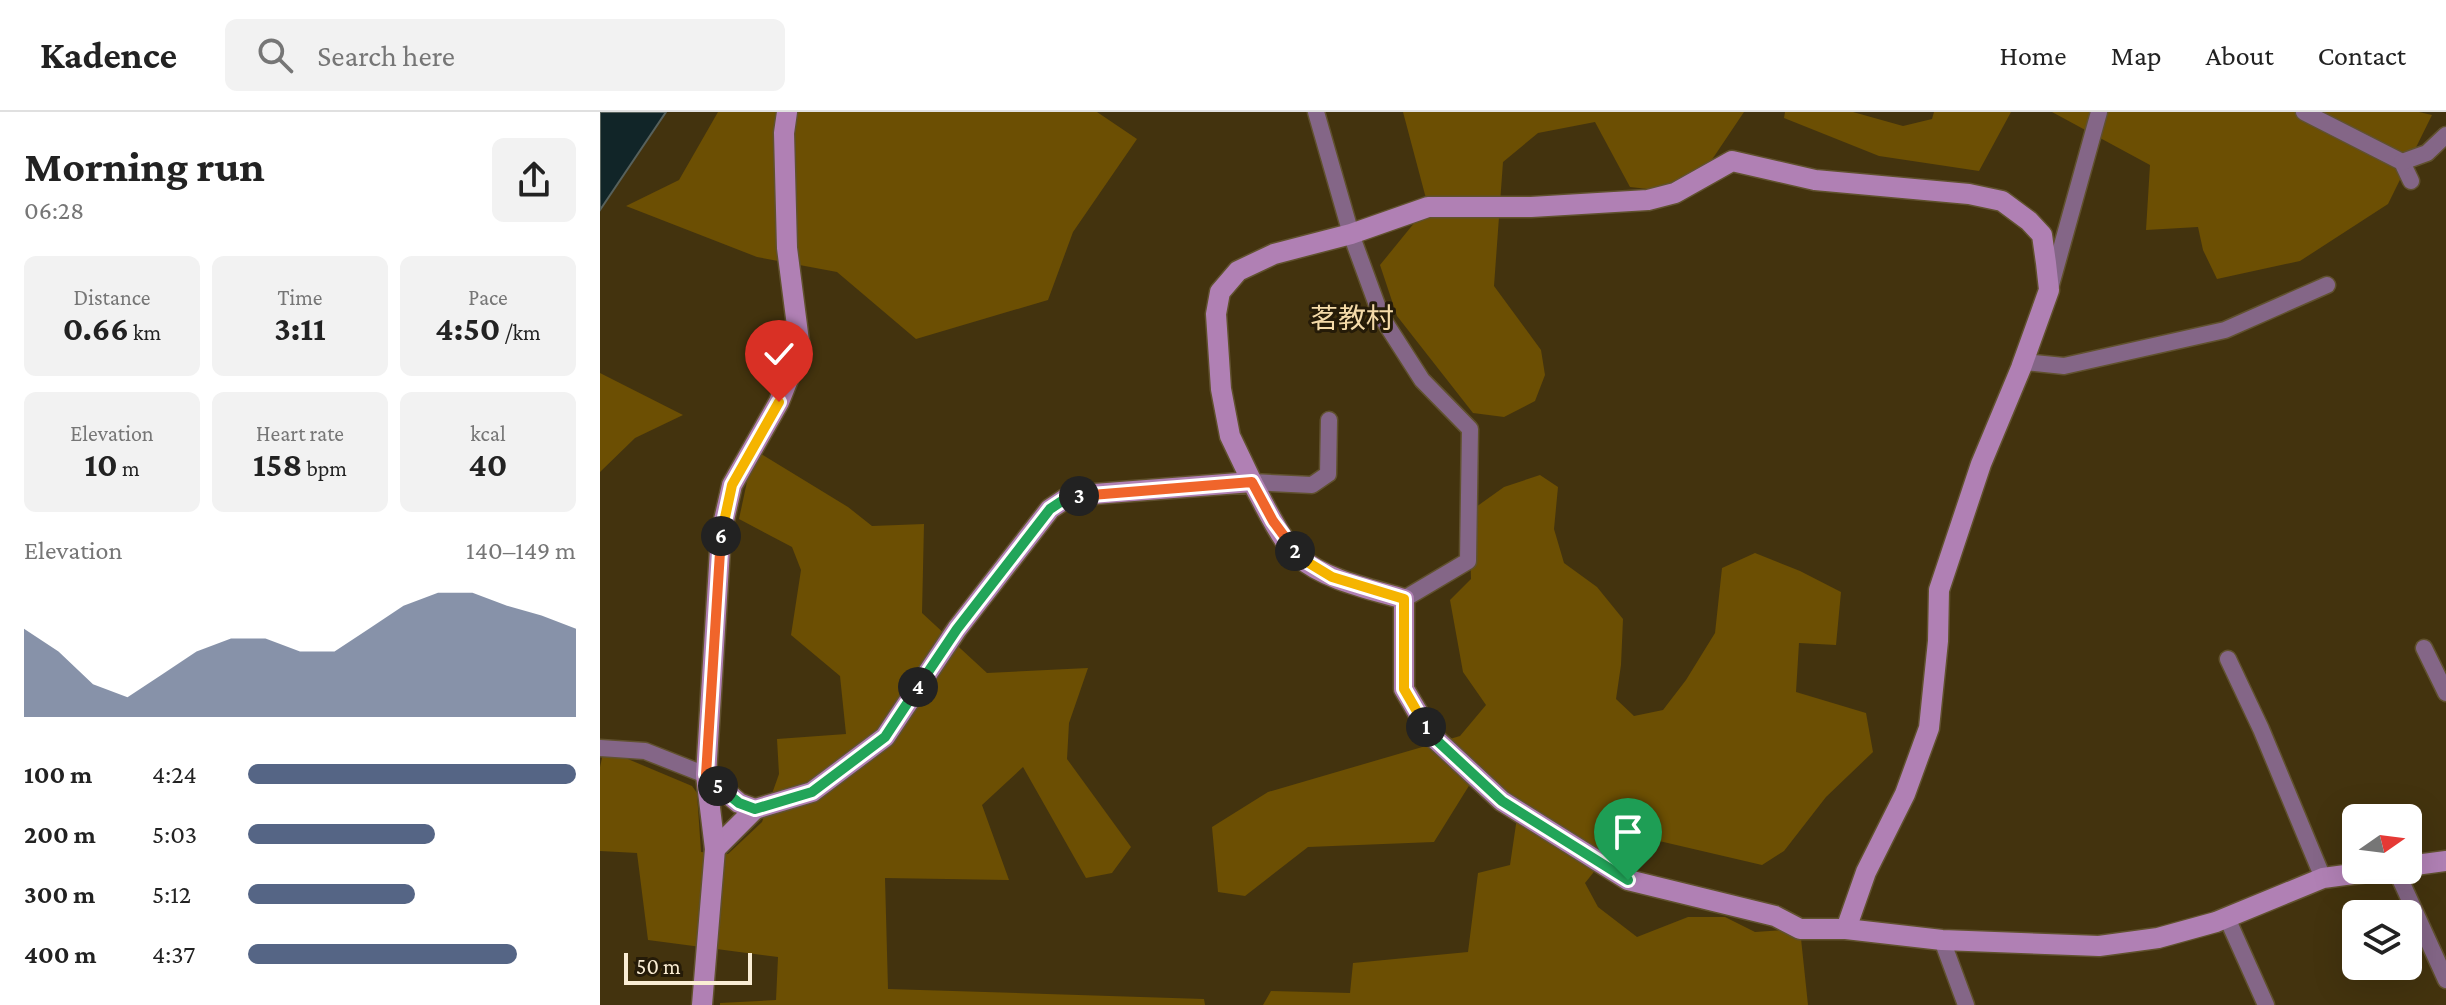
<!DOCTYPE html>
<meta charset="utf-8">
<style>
:root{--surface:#fff;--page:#f2f2f2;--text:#222;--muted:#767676;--line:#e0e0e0;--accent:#556585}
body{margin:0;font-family:"Crimson Pro","Noto Sans SC",serif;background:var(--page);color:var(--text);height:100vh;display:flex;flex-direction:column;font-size:30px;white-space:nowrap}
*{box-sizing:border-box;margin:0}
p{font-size:26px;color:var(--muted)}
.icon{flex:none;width:44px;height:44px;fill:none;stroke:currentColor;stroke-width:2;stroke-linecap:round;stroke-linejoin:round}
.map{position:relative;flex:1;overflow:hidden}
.side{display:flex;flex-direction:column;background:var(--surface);width:600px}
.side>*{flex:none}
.needle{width:52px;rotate:76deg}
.controls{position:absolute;left:1742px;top:692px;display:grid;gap:16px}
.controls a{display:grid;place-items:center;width:80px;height:80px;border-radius:12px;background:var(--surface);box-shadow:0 8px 32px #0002;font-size:40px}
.scale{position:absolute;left:24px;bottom:20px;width:128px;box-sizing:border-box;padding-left:8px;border:4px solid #faedd4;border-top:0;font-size:22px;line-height:28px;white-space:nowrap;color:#faedd4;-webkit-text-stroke:6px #251b08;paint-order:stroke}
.pin{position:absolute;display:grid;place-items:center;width:68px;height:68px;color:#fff;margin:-82px -34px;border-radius:50% 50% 50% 0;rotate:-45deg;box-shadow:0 0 8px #0007}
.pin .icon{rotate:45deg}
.km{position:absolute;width:40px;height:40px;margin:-20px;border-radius:50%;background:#222;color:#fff;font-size:22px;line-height:40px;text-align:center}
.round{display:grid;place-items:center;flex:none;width:84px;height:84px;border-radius:12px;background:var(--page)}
.summary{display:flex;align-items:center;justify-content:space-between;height:136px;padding:0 24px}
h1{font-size:44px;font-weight:700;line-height:60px}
.figures{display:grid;grid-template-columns:repeat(3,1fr);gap:12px;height:136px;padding:8px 24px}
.figures div{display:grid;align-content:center;border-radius:12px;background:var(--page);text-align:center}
.figures b{font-size:34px;font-weight:700}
.figures small{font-size:22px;font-weight:400}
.figures p{font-size:22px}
.chart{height:224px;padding:16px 24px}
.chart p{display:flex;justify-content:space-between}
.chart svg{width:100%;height:144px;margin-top:8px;fill:var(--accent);opacity:.7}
ul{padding:0 24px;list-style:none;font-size:26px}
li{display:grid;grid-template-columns:128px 96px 1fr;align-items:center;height:60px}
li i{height:20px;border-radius:10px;background:var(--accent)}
header{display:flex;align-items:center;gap:48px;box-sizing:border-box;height:112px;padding:0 40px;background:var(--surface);border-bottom:2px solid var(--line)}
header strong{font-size:38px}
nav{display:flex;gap:44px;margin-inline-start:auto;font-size:28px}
.search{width:560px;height:72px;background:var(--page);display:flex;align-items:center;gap:20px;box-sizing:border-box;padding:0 28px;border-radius:12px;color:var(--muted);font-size:30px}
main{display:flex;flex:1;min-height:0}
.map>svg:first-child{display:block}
</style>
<header>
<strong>Kadence</strong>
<div class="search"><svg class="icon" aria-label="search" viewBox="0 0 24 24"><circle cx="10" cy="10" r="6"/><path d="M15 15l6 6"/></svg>Search here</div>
<nav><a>Home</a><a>Map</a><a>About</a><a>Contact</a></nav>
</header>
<main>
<section class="side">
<div class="summary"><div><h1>Morning run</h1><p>06:28</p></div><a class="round"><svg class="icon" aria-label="share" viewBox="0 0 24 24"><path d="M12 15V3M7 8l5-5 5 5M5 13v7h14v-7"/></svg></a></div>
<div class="figures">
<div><p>Distance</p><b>0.66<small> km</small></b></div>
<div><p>Time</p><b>3:11</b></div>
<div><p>Pace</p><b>4:50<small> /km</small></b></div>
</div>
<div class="figures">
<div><p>Elevation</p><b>10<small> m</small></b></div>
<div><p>Heart rate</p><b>158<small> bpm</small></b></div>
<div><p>kcal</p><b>40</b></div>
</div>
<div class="chart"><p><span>Elevation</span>140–149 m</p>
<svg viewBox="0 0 160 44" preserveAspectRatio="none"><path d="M0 44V17L10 24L20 34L30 38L40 31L50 24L60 20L70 20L80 24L90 24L100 17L110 10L120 6L130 6L140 10L150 13L160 17V44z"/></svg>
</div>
<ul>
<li><b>100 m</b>4:24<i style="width:100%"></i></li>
<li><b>200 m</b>5:03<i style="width:57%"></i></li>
<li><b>300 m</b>5:12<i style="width:51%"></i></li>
<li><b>400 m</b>4:37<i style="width:82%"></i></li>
</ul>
</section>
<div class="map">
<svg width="1846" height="893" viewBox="0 0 1846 893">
<rect width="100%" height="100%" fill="#43330e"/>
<g fill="#6c4f03">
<path d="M118,0H497L537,27L473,120L448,188L316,227L237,160L157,145L26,94L79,68Z"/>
<path d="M803,0H1144L1109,52L1057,78L1030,75L995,10L938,21L903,50L894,174L941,238L945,263L935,289L904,305L873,301L797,204L780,153L828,94Z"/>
<path d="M1185,0H1253L1303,14L1332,7L1334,0H1411L1379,59L1279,44L1184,6Z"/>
<path d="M1452,0H1819L1832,3L1788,92L1700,149L1617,167L1603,138L1598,115L1546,118L1550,53Z"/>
<path d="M0,261L83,303L35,326L0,360Z"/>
<path d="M161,342L248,395L272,414L324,412L322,501L387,561L488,556L469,611L467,647L531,735L512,761L486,766L423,655L382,693L409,768L285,766L288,877L604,887L605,893H120V891L176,888L178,845L48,828L37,741L0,739V655L4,637L92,674L97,681L101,740L128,742L162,710L179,662L177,627L246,622L240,564L191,523L201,458L192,435L139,407L148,365Z"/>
<path d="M940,363L958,375L954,417L964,451L997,475L1023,507L1021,553L1016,587L1034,604L1063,598L1086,568L1115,521L1122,456L1155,441L1200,459L1241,480L1236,533L1199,531L1196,580L1266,601L1273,640L1226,685L1184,739L1162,753L1042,725L1017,731L985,771L998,795L1037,825L1088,805H1125L1155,820L1200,817L1208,893H663L671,879L750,881L753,851L868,840L878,761L910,753L919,692L880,656L834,730L708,735L645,784L618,780L612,715L668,680L860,624L886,593L863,560L850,488L871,467L869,400L904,375Z"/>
</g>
<path fill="#112528" stroke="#57615c" stroke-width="2" d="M0,0H66L0,98Z"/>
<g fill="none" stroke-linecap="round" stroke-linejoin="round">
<defs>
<g id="street">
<path d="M716,0L751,122L781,204L822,268L870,317L868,449L804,487"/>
<path d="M1704,0L1802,50L1811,69"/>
<path d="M1802,50L1827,41L1846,23"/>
<path d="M1451,173L1499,0"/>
<path d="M1424,250L1464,254L1625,218L1727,173"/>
<path d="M652,370L712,373L728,362L729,308"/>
<path d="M1824,536L1846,581"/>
<path d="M1628,547L1661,617L1723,766"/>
<path d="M0,636L45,639L106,663"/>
<path d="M1796,758L1846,868"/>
<path d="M1627,806L1666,893"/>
<path d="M1342,828L1366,893"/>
</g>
<g id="secondary">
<path d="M652,370L630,324L621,277L616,202L620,180L638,159L674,142L751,122L828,95H931L1048,88L1075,81L1132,49L1215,68L1369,82L1402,89L1429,109L1442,123L1446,151L1449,178L1421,256L1381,352L1339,478L1338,529L1329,616L1305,682L1266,760L1246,817"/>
<path d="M106,663L139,691L155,697L212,680L285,625L357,517L450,397L465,387L481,383L652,370C664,392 681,429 699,445C725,468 771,477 804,487V577L831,623L902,689L1028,768L1175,804L1200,817H1246L1342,828L1499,834L1558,826L1616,810L1723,766L1783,758"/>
<path d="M115,737L155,697"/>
<path d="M1808,754L1846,749"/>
<path d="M102,893L115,737L106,663L121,421L132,373L179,290L200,237L187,136L184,21L187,0"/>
</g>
</defs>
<use href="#street" stroke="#60512e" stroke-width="19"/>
<use href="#secondary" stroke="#60512e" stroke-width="23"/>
<use href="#street" stroke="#846687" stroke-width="16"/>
<use href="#secondary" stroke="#b080b4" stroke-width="20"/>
</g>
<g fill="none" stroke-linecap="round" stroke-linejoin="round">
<defs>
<path id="split-1" d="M826,615L831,623L902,689L1028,768"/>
<path id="split-2" d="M695,439L699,445L732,465L804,487V577L826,615"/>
<path id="split-3" d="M479,384L652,370L673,409L695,439"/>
<path id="split-4" d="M318,575L357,517L450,397L465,387L479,384"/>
<path id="split-5" d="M118,674L139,691L155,697L212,680L285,625L318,575"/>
<path id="split-6" d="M118,674L106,663L121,424"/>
<path id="split-7" d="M121,424L132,373L179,290"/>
</defs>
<use href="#split-1" stroke="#fff" stroke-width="16"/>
<use href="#split-2" stroke="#fff" stroke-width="16"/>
<use href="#split-3" stroke="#fff" stroke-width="16"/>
<use href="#split-4" stroke="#fff" stroke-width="16"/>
<use href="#split-5" stroke="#fff" stroke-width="16"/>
<use href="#split-6" stroke="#fff" stroke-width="16"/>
<use href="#split-7" stroke="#fff" stroke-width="16"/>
<use href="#split-1" stroke="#22a559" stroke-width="10"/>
<use href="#split-2" stroke="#f5b400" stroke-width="10"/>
<use href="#split-3" stroke="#f0652b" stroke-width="10"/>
<use href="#split-4" stroke="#22a559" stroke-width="10"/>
<use href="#split-5" stroke="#22a559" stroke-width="10"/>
<use href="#split-6" stroke="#f0652b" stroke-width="10"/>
<use href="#split-7" stroke="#f5b400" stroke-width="10"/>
</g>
<g text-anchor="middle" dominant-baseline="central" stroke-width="6" stroke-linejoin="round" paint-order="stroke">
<g font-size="28" fill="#f5dba9" stroke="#251b08">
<text x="752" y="206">茗教村</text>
</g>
</g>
</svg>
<div class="controls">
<a><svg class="needle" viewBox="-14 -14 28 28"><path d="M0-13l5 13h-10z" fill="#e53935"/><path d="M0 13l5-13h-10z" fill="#767676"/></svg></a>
<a><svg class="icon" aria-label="layers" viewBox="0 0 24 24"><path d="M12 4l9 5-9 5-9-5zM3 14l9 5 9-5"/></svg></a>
</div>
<div class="scale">50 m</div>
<div class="pin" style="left:1028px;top:768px;background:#1e9e55"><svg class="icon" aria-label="arrive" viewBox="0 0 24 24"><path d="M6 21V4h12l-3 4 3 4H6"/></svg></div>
<div class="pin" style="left:179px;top:290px;background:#d93025"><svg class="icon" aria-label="check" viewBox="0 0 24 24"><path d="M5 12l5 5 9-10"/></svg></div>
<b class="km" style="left:826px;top:615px">1</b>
<b class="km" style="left:695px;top:439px">2</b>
<b class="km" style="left:479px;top:384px">3</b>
<b class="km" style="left:318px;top:575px">4</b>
<b class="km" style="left:118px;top:674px">5</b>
<b class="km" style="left:121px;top:424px">6</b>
</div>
</main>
